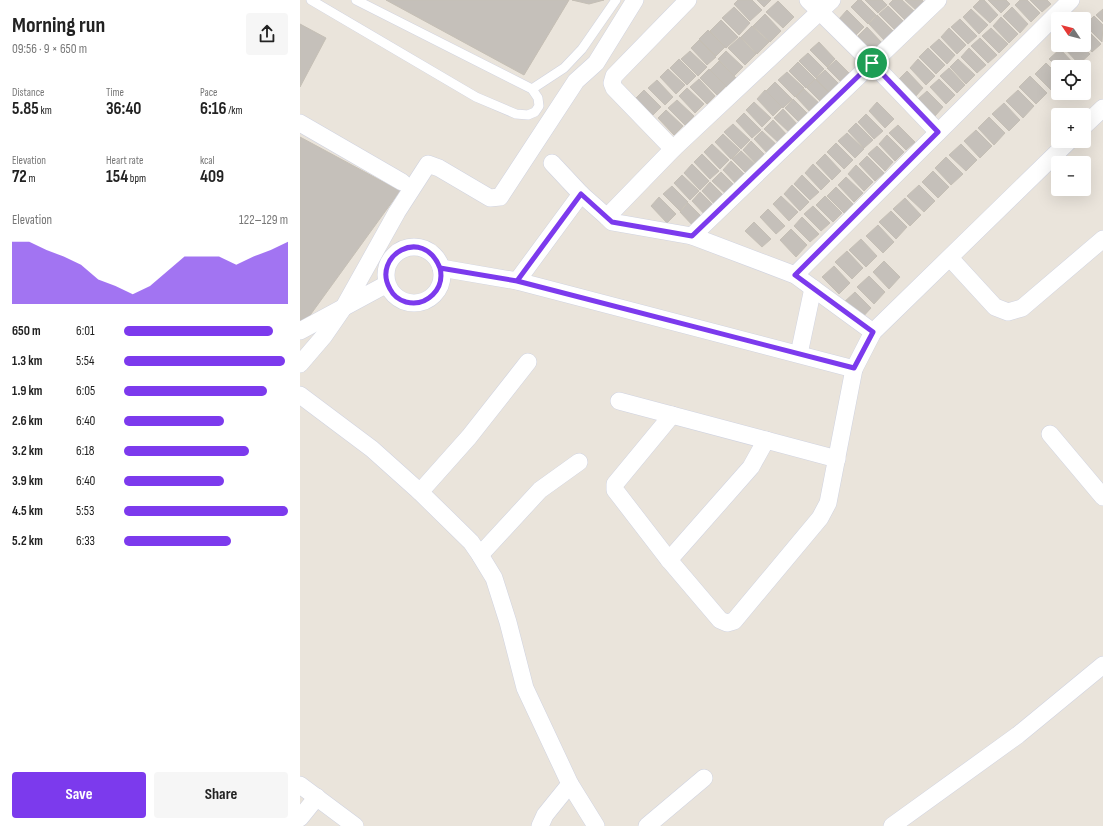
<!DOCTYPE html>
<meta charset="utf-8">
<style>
:root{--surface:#fff;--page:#f6f6f6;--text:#222;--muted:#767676;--accent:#7c3aed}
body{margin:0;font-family:"Sofia Sans Condensed",sans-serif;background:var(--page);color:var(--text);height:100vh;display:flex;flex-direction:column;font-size:15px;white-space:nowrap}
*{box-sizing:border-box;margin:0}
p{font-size:13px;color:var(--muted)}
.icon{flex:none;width:22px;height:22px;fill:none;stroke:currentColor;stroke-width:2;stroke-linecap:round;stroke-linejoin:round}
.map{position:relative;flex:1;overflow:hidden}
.drawer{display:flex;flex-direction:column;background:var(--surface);width:300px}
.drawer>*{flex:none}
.needle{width:26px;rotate:305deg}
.controls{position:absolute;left:751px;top:12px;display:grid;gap:8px}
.controls a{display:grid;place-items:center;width:40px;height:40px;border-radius:4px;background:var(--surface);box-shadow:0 4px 16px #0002;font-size:20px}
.pin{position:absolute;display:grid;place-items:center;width:34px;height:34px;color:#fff;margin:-17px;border:2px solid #fff;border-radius:50%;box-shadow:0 1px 4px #0007}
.round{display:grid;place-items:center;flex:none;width:42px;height:42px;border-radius:4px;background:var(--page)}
.headline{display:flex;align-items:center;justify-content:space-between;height:68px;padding:0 12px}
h1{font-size:22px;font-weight:700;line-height:30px}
.figures{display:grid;grid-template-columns:repeat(3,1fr);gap:6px;height:68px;padding:4px 12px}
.figures div{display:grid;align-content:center}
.figures b{font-size:17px;font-weight:700}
.figures small{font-size:11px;font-weight:400}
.figures p{font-size:11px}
.chart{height:112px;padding:8px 12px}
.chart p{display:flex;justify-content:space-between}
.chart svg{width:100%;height:72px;margin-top:4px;fill:var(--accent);opacity:.7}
.action{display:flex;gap:8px;margin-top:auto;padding:8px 12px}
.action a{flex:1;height:46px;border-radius:4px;background:var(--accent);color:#fff;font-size:16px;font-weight:700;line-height:46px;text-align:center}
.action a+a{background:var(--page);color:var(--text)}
ul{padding:0 12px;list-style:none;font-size:13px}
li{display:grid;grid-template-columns:64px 48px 1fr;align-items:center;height:30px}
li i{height:10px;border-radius:5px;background:var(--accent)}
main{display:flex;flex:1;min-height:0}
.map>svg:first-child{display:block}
</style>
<main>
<section class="drawer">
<div class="headline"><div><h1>Morning run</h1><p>09:56 · 9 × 650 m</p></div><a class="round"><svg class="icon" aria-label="share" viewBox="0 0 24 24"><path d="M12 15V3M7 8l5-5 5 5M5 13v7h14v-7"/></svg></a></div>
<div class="figures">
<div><p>Distance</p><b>5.85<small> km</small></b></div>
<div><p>Time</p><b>36:40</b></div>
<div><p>Pace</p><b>6:16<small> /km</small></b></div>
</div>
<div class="figures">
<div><p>Elevation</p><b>72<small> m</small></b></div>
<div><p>Heart rate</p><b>154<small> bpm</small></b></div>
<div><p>kcal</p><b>409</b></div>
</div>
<div class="chart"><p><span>Elevation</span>122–129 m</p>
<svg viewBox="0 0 160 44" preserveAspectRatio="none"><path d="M0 44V6L10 6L20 11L30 15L40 20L50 29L60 33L70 38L80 33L90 24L100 15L110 15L120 15L130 20L140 15L150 11L160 6V44z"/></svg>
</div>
<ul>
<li><b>650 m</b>6:01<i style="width:91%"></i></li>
<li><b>1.3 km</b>5:54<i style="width:98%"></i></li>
<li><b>1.9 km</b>6:05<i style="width:87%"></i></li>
<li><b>2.6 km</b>6:40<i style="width:61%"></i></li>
<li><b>3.2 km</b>6:18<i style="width:76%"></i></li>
<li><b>3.9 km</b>6:40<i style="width:61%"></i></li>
<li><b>4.5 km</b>5:53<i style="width:100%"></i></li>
<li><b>5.2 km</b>6:33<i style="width:65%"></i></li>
</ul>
<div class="action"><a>Save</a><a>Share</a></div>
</section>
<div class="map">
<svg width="803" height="826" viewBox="0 0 803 826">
<rect width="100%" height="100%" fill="#eae4db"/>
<g fill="#c5c0ba" stroke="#c5bfb5">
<path d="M86,0H269L224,75Z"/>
<path d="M272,0H304L289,4Z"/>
<path d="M438,0H452L462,10L450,21L434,4Z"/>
<path d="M457,0H471L464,7Z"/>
<path d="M558,0H561L576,15L568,24L551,7Z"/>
<path d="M565,0H582L587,5L578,13Z"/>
<path d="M593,0H602L615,12L606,21L589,4Z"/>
<path d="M605,0H622L625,3L617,11Z"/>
<path d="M680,0H684L698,15L690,23L673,7Z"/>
<path d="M688,0H706L710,4L701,13Z"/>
<path d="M720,0H727L740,13L731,22L715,5Z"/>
<path d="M730,0H747L751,4L742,12Z"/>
<path d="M478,1L494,17L483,28L466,12Z"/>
<path d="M588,6L605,23L596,31L579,14Z"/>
<path d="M434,7L450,23L439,35L422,18Z"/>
<path d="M712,7L728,24L720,33L703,16Z"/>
<path d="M671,9L688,25L679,34L663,17Z"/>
<path d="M803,9V22L796,15Z"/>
<path d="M547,10L564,27L555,36L539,19Z"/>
<path d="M465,14L481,31L470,42L453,26Z"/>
<path d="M577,15L594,32L585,41L569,24Z"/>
<path d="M794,16L803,25L802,42L785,25Z"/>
<path d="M701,17L718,34L709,43L693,26Z"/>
<path d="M660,19L677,36L668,44L651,27Z"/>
<path d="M421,20L438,37L426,48L410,31Z"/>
<path d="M0,24L26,38L0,87Z"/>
<path d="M452,26L469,42L457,54L441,37Z"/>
<path d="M567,27L583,44L575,53L558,36Z"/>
<path d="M784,27L801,44L792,52L784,44Z"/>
<path d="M649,28L666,45L657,54L641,37Z"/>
<path d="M691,28L708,44L699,53L682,36Z"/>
<path d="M408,30L425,47L416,56L399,39Z"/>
<path d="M440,37L456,54L445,65L428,48Z"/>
<path d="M680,38L697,55L688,63L671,46Z"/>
<path d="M639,39L655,55L647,64L630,47Z"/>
<path d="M399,40L416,57L407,65L391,48Z"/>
<path d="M519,42L535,59L527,67L510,50Z"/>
<path d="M765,45H781L790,54L779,64L763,47Z"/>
<path d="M628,48L645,65L636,74L619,57Z"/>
<path d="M669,48L686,65L677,73L661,57Z"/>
<path d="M760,49L776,66L775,67L758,68L749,59Z"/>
<path d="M390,51L407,67L398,76L381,59Z"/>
<path d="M426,51L443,67L434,76L418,59Z"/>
<path d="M508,53L524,69L516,78L499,61Z"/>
<path d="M379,59L396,76L387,85L370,68Z"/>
<path d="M618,59L635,76L626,85L610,68Z"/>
<path d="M658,59L675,75L666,84L650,67Z"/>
<path d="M536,60L553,77L544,85L527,68Z"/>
<path d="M419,61L436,78L427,87L410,70Z"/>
<path d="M498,62L515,79L506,88L489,71Z"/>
<path d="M746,63L758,75V84L751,90L735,74Z"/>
<path d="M649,68L665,85L657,93L640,76Z"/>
<path d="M368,69L385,85L376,94L360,77Z"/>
<path d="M409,69L426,86L417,95L400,78Z"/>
<path d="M525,70L542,87L533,96L516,79Z"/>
<path d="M607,71L623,88L615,97L598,80Z"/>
<path d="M487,72L504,88L495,97L478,80Z"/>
<path d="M730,76L747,93L736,104L719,87Z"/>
<path d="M399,79L415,96L407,104L390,87Z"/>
<path d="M515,79L532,96L523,104L507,88Z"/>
<path d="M639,79L655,95L646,104L630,87Z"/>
<path d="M357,80L373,97L365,105L348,88Z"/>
<path d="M475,82L492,99L483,108L466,91Z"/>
<path d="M387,88L404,104L395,113L379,96Z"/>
<path d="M504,89L521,105L512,114L496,97Z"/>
<path d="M344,90L361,107L352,116L335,99Z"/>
<path d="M465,90L482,107L473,116L457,99Z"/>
<path d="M718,90L734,106L723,118L706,101Z"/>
<path d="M627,91L643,107L635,116L618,99Z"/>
<path d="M493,99L510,116L501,124L485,108Z"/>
<path d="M377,100L394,116L385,125L368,108Z"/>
<path d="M454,102L471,118L462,127L446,110Z"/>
<path d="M577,102L594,119L585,128L569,111Z"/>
<path d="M704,103L720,120L709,131L692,114Z"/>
<path d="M483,109L499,126L491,134L474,118Z"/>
<path d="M366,110L383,126L374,135L358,118Z"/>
<path d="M444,113L461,130L452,138L436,121Z"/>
<path d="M566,114L583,131L574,139L558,122Z"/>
<path d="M689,117L705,133L694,145L678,128Z"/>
<path d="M473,120L489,137L481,145L464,129Z"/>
<path d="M556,123L573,140L564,148L548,131Z"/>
<path d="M433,124L450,140L441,149L424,132Z"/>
<path d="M598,125L615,142L606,150L589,133Z"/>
<path d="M676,130L692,146L680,158L664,141Z"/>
<path d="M462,131L479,147L470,156L454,139Z"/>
<path d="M547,133L564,149L555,158L538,141Z"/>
<path d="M423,134L440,150L431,159L415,142Z"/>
<path d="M587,135L604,152L595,161L579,144Z"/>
<path d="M0,137L100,191L3,325L0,323Z"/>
<path d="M451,141L468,158L459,167L443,150Z"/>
<path d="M536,143L553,160L544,169L527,152Z"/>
<path d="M412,144L429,160L420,169L404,152Z"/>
<path d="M661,144L677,160L666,171L649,155Z"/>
<path d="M577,146L593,162L585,171L568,154Z"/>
<path d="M441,151L458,167L449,176L432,159Z"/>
<path d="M402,154L419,171L410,179L394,162Z"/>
<path d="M525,154L541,171L532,180L516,163Z"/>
<path d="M567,156L584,173L575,181L559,164Z"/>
<path d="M646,157L663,174L651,185L635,168Z"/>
<path d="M431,161L448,178L439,187L423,170Z"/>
<path d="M392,164L409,181L400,190L384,173Z"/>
<path d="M513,164L530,181L521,190L505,173Z"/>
<path d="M556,165L573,182L564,191L548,174Z"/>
<path d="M633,171L649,187L638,198L622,182Z"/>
<path d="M421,172L438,189L429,197L412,181Z"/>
<path d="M382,175L399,191L390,200L374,183Z"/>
<path d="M502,175L519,192L510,200L494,184Z"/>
<path d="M546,177L563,193L554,202L538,185Z"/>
<path d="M410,182L427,199L418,208L402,191Z"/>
<path d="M492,185L509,202L500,211L484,194Z"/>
<path d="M619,185L635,201L624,212L607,196Z"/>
<path d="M372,186L388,202L380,211L363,194Z"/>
<path d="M536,187L553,204L544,213L527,196Z"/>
<path d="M400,192L417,209L408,218L392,201Z"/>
<path d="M481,196L498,212L489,221L473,204Z"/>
<path d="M525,196L542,213L533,222L516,205Z"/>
<path d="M359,197L376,214L367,223L351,206Z"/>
<path d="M605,198L621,215L610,226L593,209Z"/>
<path d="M388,203L405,220L396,229L380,212Z"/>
<path d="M513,206L530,223L521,231L504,214Z"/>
<path d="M468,209L485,226L476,234L460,217Z"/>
<path d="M591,211L607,227L596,239L579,222Z"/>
<path d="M502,217L519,234L510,242L494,226Z"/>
<path d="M454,222L471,239L462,247L445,231Z"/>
<path d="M578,225L594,242L583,253L566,236Z"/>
<path d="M491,229L507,245L496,257L480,240Z"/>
<path d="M561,239L577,256L566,267L549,250Z"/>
<path d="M547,251L563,268L552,279L535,262Z"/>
<path d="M584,261L600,277L589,289L573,272Z"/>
<path d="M534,266L550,283L539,294L522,277Z"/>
<path d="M569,276L585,292L574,304L557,287Z"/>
<path d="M555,292L571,308L560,320L543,303Z"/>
</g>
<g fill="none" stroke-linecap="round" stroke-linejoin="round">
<defs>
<g id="service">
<path d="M11,0L176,97L216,114L228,115L235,112L239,106L238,98L232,89L56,0"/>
<path d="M232,89L264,68L282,49L316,0"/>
</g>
<g id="minor">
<path d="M508,0L572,63L638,132"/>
<path d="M532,0L373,149L307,217L312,222L392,236L495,275L573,332"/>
<path d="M0,123L102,182"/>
<path d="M784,126L803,108"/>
<path d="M373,149L314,88L312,83L314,76L388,0"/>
<path d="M252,163L281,194"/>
<path d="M392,236L638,0"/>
<circle cx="114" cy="275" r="28"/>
<path d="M650,258L695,307L708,312L722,308L803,239"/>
<path d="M141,268L217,281L554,369L573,332L769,141"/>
<path d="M495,275L771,0"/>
<path d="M217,281L281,194L307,217"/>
<path d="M0,331L87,284"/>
<path d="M499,354L513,288"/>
<path d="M0,364L24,336L44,307L97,212L128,164L139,168L190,198L200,197L276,81L296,63L335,0"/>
<path d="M0,395L72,449L120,492L171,542L180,555L194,578L208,622L225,688L270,784L296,826"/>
<path d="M319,401L537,459"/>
<path d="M372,415L315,484V490L369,560L420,620L427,623L434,621L520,518L528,503L554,369"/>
<path d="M750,434L803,497"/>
<path d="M120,492L169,437L228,362"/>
<path d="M180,555L240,490L279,462"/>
<path d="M369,560L451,467L466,440"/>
<path d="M0,785L55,826"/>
<path d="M0,818L17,797"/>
<path d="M240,826L245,815L270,784"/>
<path d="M347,826L404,778"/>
<path d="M592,826L718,735L803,665"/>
</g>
</defs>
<use href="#service" stroke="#d0d3e0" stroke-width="10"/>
<use href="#minor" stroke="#d0d3e0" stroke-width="18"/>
<use href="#service" stroke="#fff" stroke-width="9"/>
<use href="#minor" stroke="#fff" stroke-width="17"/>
</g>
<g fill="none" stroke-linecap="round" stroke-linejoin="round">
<defs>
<path id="route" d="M572,63L392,236L312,222L281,194L217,281L140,268C145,289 127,307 106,302C99,300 93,295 90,289C71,256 123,225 140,268L217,281L554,368L573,332L495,275L638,132L572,63"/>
</defs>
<use href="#route" stroke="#fff" stroke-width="8"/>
<use href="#route" stroke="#7c3aed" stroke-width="5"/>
</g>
</svg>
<div class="controls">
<a><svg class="needle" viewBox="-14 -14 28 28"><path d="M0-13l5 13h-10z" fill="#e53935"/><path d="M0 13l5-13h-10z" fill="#767676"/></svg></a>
<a><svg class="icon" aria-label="locate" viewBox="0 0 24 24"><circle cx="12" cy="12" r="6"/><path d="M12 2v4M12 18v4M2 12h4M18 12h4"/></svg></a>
<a>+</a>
<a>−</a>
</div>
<div class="pin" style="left:572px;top:63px;background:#1e9e55"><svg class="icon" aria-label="arrive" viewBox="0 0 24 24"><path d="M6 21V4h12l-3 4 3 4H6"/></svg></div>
</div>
</main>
